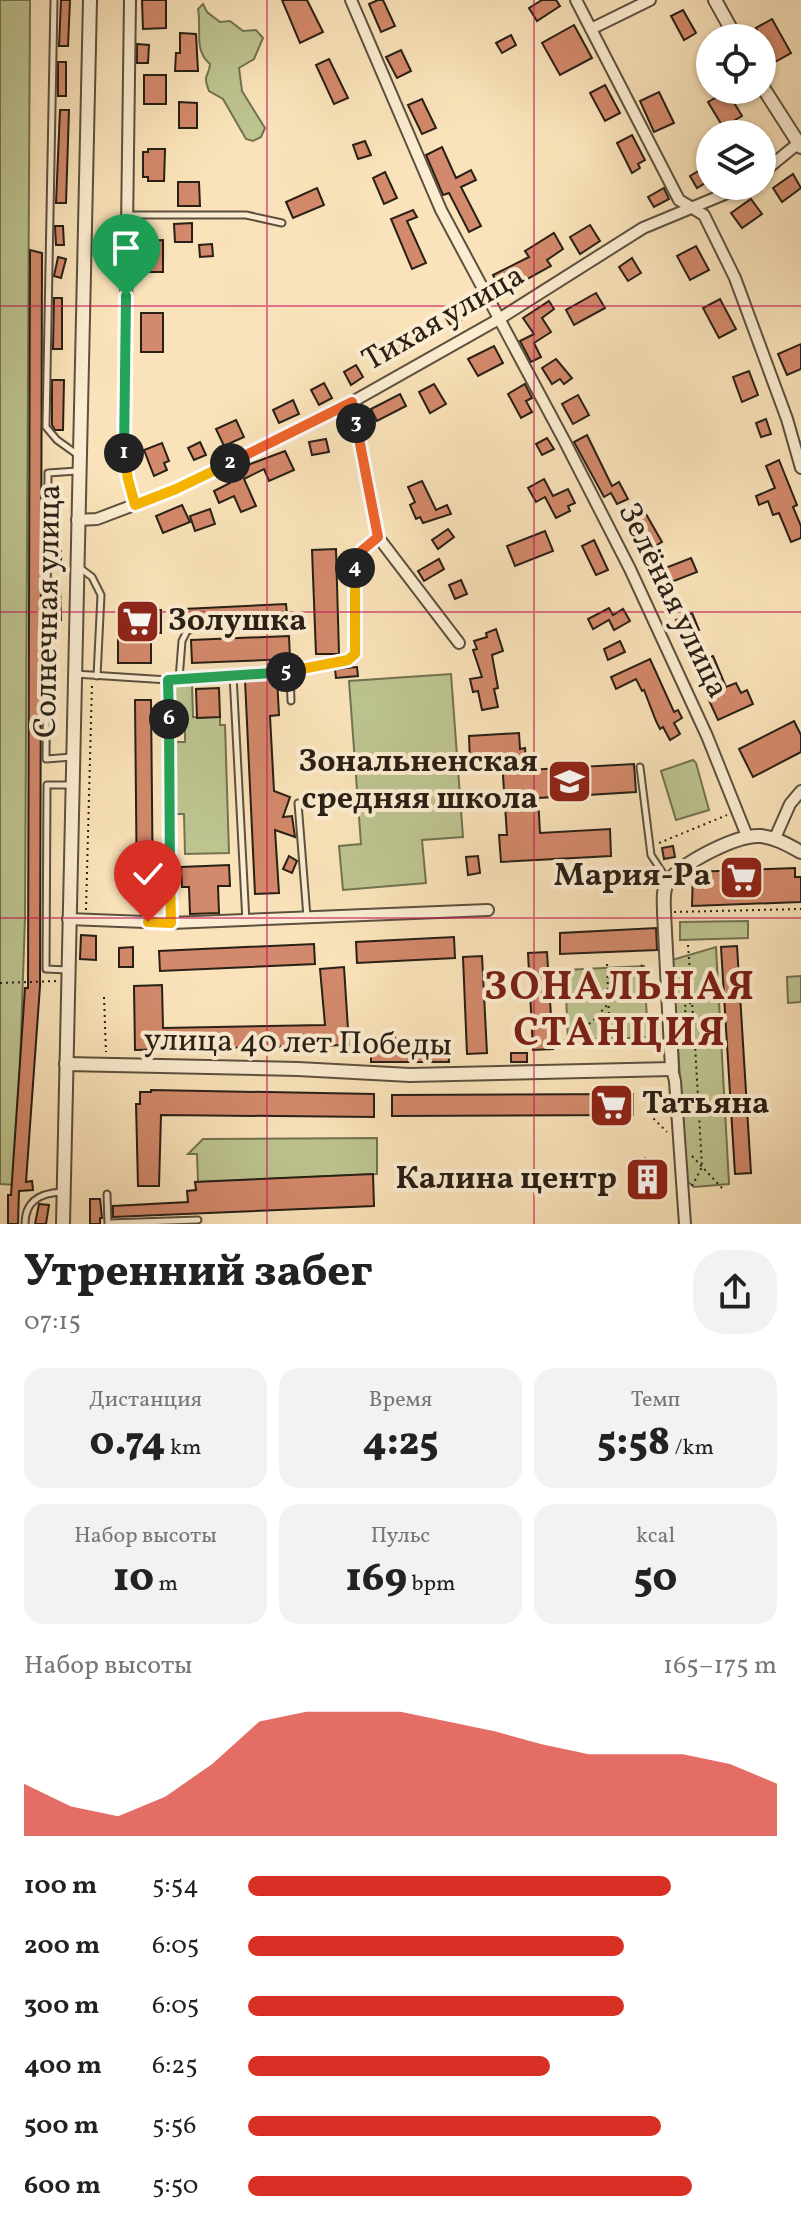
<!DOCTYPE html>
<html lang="ru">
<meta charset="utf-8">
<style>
:root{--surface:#fff;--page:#f2f2f2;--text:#222;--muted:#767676;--accent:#d93025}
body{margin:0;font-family:Vollkorn,serif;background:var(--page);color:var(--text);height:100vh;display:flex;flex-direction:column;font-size:30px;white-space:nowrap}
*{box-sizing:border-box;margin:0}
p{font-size:26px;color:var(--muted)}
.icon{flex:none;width:44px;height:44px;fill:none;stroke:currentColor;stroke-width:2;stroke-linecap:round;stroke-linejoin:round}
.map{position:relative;height:1224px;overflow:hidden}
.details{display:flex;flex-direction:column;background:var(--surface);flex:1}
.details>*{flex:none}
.fabs{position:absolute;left:696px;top:24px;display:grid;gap:16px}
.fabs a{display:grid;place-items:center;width:80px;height:80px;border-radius:50%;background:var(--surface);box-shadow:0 2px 6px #0004;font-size:40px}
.pin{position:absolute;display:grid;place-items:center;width:68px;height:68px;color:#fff;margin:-82px -34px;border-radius:50% 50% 50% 0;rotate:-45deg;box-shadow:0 0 8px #0007}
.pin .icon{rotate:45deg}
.km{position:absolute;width:40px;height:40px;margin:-20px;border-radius:50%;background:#222;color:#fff;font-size:22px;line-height:40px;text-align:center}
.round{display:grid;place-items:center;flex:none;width:84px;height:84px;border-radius:32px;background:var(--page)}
.summary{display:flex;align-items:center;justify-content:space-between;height:136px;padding:0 24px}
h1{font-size:44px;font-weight:800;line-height:60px}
.figures{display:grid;grid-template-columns:repeat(3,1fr);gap:12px;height:136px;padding:8px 24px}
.figures div{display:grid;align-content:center;border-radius:20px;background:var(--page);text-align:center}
.figures b{font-size:40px;font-weight:800}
.figures small{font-size:22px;font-weight:400}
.figures p{font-size:22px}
.chart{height:224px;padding:16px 24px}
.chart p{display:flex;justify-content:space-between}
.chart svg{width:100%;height:144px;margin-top:8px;fill:var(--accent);opacity:.7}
ul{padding:0 24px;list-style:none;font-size:26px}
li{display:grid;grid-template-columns:128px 96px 1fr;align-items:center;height:60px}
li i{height:20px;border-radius:10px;background:var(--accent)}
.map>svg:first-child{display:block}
</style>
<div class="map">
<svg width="801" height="1224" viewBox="0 0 801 1224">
<rect width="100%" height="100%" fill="#fae3ba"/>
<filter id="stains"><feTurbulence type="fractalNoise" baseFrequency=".0025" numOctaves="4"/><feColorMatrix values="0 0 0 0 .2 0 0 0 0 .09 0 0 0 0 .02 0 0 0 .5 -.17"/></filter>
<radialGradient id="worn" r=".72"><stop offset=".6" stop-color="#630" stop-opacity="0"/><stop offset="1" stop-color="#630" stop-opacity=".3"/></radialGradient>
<g fill="#bdc490" stroke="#727252" stroke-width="2">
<path d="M0,0H30L25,917L16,1185L0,1184Z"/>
<path d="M203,4L207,12L220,22L230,21L243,31L256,30L263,38L254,59L239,68L242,91L265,128L261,137L253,141L246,139L223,99L209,91C202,73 209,78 210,64C193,50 202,29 198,9Z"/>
<path d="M451,674L463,837L422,840L426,883L343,890L339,846L361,844L349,681Z"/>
<path d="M192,684L193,717H220V725H225L229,853L185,854L184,814H176L174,742H185V725L173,724L172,685Z"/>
<path d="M693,760L696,763L709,810L676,820L661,771Z"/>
<path d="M748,921V938L680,940V922Z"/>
<path d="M716,947L729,1184L694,1187L687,1181L672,960Z"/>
<path d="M644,966L648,1037L568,1041L565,970Z"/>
<path d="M801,976V1002L788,1003L787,977Z"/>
<path d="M377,1138V1174L198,1182L197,1154H188L203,1139Z"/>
</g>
<g fill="#d3896b" stroke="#281f15" stroke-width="2">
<path d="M61,0H70L68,46H59Z"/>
<path d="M142,0H166V28L143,29Z"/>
<path d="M282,0H307L323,32L300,43Z"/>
<path d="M378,0H383L395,26L381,32L369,4Z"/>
<path d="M542,0H556L560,6L537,21L529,8Z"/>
<path d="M683,10L696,33L684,40L671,16Z"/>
<path d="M772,19L791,53L775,62L756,28Z"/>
<path d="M574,25L592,58L560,75L542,43Z"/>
<path d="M180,33L196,34L198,71H175L176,53H180Z"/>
<path d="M511,35L516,45L502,53L496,43Z"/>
<path d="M137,44L149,45L148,63H137Z"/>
<path d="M401,50L411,71L397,78L386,57Z"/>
<path d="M329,59L348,98L334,104L316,65Z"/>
<rect x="58" y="62" width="8" height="34"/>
<rect x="144" y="75" width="22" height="29"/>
<path d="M605,85L620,113L605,121L590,93Z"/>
<path d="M727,91L742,116L723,127L708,102Z"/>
<path d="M659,92L674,123L654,132L640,101Z"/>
<path d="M422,99L436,128L422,134L408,105Z"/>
<path d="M179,102L197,103V128H179Z"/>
<path d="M60,110H69L66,203H56Z"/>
<path d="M632,135L645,160L638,164L640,168L632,173L617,143Z"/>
<path d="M365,141L371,155L358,159L353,145Z"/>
<path d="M442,147L456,178L471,170L476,180L461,187L481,226L469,232L449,193L443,195L426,155Z"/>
<path d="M148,149H165L164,181H148V177H143V152H148Z"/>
<path d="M710,164V180L697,188L690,176Z"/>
<path d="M385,172L397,198L384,204L373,178Z"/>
<path d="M793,174L801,188L782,202L773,188Z"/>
<path d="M178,182H199L200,206H178Z"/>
<path d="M317,188L324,205L293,218L286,202Z"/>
<path d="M664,188L669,199L654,207L648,197Z"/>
<path d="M751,199L762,214L742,228L731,213Z"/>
<path d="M413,210L417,217L407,221L426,263L412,269L391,219Z"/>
<path d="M192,223V242H175L174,224Z"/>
<path d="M590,225L600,241L580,254L570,237Z"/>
<path d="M55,226H63L64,245H56Z"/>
<path d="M554,233L563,249L547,260L551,266L502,293L493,275L529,257L525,251Z"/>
<path d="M163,240V272H143V241Z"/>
<path d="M212,244L213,256L200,257L199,245Z"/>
<path d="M696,246L709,270L690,280L677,256Z"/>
<path d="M30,250L42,253L40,986L26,1182L32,1181L33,1190L19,1191L18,1224H8V1195H11L25,988H28Z"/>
<path d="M58,257L66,259L61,278L54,276Z"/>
<path d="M632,258L641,273L628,281L619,267Z"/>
<path d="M596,293L605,308L574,325L566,310Z"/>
<path d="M469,295L478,310L451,326L442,312Z"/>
<path d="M54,298H62V349H53Z"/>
<path d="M720,299L736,329L719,338L703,308Z"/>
<path d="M549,301L554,309L542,318L551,332L534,343L541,357L531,362L520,341L534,334L523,318Z"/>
<rect x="141" y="313" width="22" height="39"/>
<path d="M409,331L418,345L402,355L393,341Z"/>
<path d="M801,344V369L787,375L778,354Z"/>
<path d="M494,346L503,363L478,376L468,359Z"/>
<path d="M556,359L572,378L564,384L560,379L552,384L542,368Z"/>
<path d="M356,365L363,377L351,385L344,372Z"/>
<path d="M749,371L758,395L742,402L733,377Z"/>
<path d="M52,380H64L63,430H55L52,425Z"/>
<path d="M324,383L332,398L319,405L311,390Z"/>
<path d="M434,384L446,404L430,413L419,392Z"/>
<path d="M525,384L532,398L526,401L532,412L521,418L508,394Z"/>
<path d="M400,394L406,406L377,421L371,409Z"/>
<path d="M578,395L589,415L573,424L562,404Z"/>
<path d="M293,400L299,414L279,423L273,410Z"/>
<path d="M766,419L771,434L761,437L756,423Z"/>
<path d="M236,420L244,437L224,446L216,429Z"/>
<path d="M587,435L612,486L619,482L628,499L617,504L611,493L604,497L574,442Z"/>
<path d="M547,438L554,449L542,455L536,444Z"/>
<path d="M326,439L329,452L312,455L309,442Z"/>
<path d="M200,442L206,455L194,460L188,448Z"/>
<path d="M162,443L169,461L164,463L167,470L154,476L144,450Z"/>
<path d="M285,451L294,470L269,481L264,469L244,479L256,506L241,512L234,496L219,503L214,491L230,483L226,473Z"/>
<path d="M779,460L797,505L793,507L801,526V538L791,542L779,513L773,515L768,501L759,505L756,496L775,488L766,466Z"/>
<path d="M544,479L553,496L568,489L575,503L568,506L570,511L556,518L545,497L536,502L528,488Z"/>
<path d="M422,481L436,510L447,505L451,514L423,523L420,517L416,519L410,505L415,502L408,487Z"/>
<path d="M182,505L190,522L163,533L156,516Z"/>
<path d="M210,509L215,524L195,531L190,516Z"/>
<path d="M53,512H61V561L53,560Z"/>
<path d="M646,514L662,542L650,549L641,531L636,534L629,523Z"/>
<path d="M448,529L454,537L438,549L432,540Z"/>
<path d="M545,531L553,551L515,566L507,546Z"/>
<path d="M594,540L608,570L596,575L582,546Z"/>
<path d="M336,549L339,654H316L312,550Z"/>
<path d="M691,558L697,572L661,586L655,572Z"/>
<path d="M439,559L444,569L424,581L418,571Z"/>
<path d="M461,580L467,594L455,599L449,585Z"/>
<path d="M53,586H60L61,620H52Z"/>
<path d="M286,604L287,614L184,620V609Z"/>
<path d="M609,608L613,615L623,609L630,621L614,630L609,620L593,629L588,619Z"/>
<path d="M118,610H161V633H151V663H118Z"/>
<path d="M692,613L699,630L683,636L676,620Z"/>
<path d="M496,629L503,651L492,655L498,688L494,689L498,707L482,710L478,691L473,692L470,679L482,677L473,650L477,649L474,641L487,637L486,633Z"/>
<path d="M289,636L290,659L192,663L191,640Z"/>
<path d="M620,641L625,652L608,660L604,649Z"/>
<path d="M713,656L726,687L736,683L741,693L747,690L753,704L718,720L707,696L716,692L702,661Z"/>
<path d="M650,659L674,712L678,710L682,718L674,723L680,734L670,740L663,727L660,729L656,721L644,690L642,691L636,679L616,689L611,677Z"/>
<path d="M357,667L358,676L336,678L335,669Z"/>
<path d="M277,678L279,715L270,716L274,791L290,797L283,817L292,816L295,837L275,830L279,893L255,894L245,680Z"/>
<path d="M219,688L220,717L197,718L196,689Z"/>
<path d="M135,700H151L153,901L137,902Z"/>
<path d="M794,721L801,735V752L753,777L739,749Z"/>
<path d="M519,733L520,749L525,748L527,770L634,764L636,792L538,798L540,833L610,829L611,856L501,862L499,835H507L502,761L470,763L469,736Z"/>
<path d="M673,846L675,857L664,859L662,848Z"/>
<path d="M289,856L297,861L292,873L283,869Z"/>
<path d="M478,856L480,873L468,875L466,857Z"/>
<path d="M229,865L230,886H218L219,913L190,914L189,887H182L181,867Z"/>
<path d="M795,868V877H801V902L692,906L693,872Z"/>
<path d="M656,928L657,950L560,954V933Z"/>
<path d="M81,935L96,936V960L80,959Z"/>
<path d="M454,937L455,958L357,963L356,942Z"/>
<path d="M314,944L315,964L160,971L159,951Z"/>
<path d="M737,946L751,1173L735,1174L721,947Z"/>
<path d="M133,947V967H119V948Z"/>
<path d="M547,952L553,1049L533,1050L528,953Z"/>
<path d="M482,956L487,1053L467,1054L463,957Z"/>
<path d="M344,967L349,1045L135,1050L134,986L162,985L163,1028L325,1025L320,969Z"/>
<path d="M380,1034H395L396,1053L437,1052V1046H448L449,1062H371V1041H380Z"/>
<rect x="511" y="1053" width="16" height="9"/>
<path d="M151,1090L374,1094V1117L161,1115L159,1186H138L136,1104H140V1092H151Z"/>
<path d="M633,1094V1115L392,1116V1095Z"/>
<path d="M645,1158L657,1165L663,1175V1185H652L653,1190L646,1196L640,1195L633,1188L631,1163H641Z"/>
<path d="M373,1174L374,1206L113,1217V1206L188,1202L187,1191L196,1190L195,1182Z"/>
<path d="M90,1199H100L102,1218H100V1224H90Z"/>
<path d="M39,1204L49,1205L46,1224H35Z"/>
</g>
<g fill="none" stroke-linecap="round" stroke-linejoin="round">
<defs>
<g id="service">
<path d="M54,0L46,427L57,440L78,455"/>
<path d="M128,215H246L282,223"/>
<path d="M80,568L92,577L101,595L97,676"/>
<path d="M290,672L348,660L355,654L356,558L363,548L378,537"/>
<path d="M75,674L168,680L290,672L291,701"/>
<path d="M233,675L246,922"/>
<path d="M179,679L182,641L187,631L199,627L290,624"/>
<path d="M168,680L171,923"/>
<path d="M72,757L46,759L48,473L77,471"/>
<path d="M640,767L651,855L668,881"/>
<path d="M298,803L307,917"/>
<path d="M67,970L46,969L47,785H71"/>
<path d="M107,1194L108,1224"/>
<path d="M109,1223L198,1220"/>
<path d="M25,1224C25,1200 41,1193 62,1192"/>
</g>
<g id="minor">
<path d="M130,0L124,458L135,505"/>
<path d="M351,0L441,210L564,440L630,569L707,736L747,836"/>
<path d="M576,0L679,200L704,215L735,278L787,419L801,468"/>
<path d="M591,29L650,0"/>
<path d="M762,173L801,141"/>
<path d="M352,402L378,537L459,643"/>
<path d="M77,520L97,519L176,489L352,402L499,319L643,228L744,186"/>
<path d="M775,838L790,804L801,791"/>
<path d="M68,919L171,923L488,910"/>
<path d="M672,1069L675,1081L685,1224"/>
</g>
<g id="tertiary">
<path d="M715,0L736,38"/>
<path d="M762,86L801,147"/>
<path d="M66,1064L298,1069L410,1075L672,1069L664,912C664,903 662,890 668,882C682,863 737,834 761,836C776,838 788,845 801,852"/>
<path d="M63,1224L90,0"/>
</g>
</defs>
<use href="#service" stroke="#5c503e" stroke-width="9"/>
<use href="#minor" stroke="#5c503e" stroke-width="14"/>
<use href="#tertiary" stroke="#5c503e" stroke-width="16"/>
<g stroke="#281f15" stroke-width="2" stroke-dasharray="2 4" stroke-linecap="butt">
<path d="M659,843L727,815"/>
<path d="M86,910L92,684"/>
<path d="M674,912L801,909"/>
<path d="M688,945L694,1030"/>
<path d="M607,964L610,1044"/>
<path d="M0,983L59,981"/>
<path d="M104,997L106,1052"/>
<path d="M691,1003L686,1004L684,1009L687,1014L692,1015"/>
<circle cx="699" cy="1037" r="9"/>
<path d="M564,1041L593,1021L645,962"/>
<path d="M645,1110L667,1132"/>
<path d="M692,1156L722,1188"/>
<path d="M692,1186L702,1167L695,1045"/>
</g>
<use href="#service" stroke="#fcedd2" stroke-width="5"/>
<use href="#minor" stroke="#fcedd2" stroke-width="10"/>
<use href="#tertiary" stroke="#fcedd2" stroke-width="12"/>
</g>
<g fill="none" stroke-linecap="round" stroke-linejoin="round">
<defs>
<path id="split-1" d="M124,453L126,296"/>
<path id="split-2" d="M124,453L128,479L135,505L176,489L230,463"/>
<path id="split-3" d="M230,463L352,402L356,423"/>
<path id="split-4" d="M355,568L359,553L378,537L356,423"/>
<path id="split-5" d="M286,672L348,660L355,654V568"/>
<path id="split-6" d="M169,719L168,680L286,672"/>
<path id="split-7" d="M169,719L170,876"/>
<path id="split-8" d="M148,922L171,923L170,876"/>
</defs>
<use href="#split-1" stroke="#fff" stroke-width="16"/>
<use href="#split-2" stroke="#fff" stroke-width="16"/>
<use href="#split-3" stroke="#fff" stroke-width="16"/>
<use href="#split-4" stroke="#fff" stroke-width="16"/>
<use href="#split-5" stroke="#fff" stroke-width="16"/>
<use href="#split-6" stroke="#fff" stroke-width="16"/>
<use href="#split-7" stroke="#fff" stroke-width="16"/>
<use href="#split-8" stroke="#fff" stroke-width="16"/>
<use href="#split-1" stroke="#22a559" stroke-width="10"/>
<use href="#split-2" stroke="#f5b400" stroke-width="10"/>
<use href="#split-3" stroke="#f0652b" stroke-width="10"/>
<use href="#split-4" stroke="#f0652b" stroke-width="10"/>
<use href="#split-5" stroke="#f5b400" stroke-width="10"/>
<use href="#split-6" stroke="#22a559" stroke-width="10"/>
<use href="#split-7" stroke="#22a559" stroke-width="10"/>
<use href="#split-8" stroke="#f5b400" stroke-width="10"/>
</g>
<path fill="none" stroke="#c2185b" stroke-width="2" stroke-opacity="0.55" d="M267,0V1224M534,0V1224M0,306H801M0,612H801M0,918H801"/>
<defs>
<symbol id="supermarket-square" viewBox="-11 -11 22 22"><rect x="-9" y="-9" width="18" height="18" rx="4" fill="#8f2418" stroke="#fcedd2"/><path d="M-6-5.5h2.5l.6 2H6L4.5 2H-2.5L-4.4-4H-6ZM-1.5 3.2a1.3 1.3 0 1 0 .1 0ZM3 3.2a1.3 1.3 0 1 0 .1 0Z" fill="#fff"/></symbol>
<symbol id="school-square" viewBox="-11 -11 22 22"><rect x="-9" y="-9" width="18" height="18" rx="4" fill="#8f2418" stroke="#fcedd2"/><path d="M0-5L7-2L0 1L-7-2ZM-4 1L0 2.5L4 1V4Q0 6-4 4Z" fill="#fff"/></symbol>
<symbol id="building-square" viewBox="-11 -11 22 22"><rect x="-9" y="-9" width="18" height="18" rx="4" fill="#8f2418" stroke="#fcedd2"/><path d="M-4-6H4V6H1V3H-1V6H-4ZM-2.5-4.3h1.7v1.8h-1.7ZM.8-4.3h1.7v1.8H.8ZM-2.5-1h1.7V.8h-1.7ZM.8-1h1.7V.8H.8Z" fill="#fff"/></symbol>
</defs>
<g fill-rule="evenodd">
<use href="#supermarket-square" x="112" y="596" width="51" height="51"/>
<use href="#school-square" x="544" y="756" width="51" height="51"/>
<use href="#supermarket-square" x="716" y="852" width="51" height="51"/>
<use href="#supermarket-square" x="586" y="1080" width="51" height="51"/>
<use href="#building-square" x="622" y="1154" width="51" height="51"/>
</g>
<g text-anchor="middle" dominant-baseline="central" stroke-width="8" stroke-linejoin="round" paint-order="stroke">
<g font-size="32" fill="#281f15" stroke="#fcedd2">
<text transform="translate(444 319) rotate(-30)">Тихая улица</text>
<text transform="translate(672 601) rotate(64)">Зелёная улица</text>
<text transform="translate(49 611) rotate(-89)">Солнечная улица</text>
<text transform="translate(298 1044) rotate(1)">улица 40 лет Победы</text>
</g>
<g font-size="32" font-weight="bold" fill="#281f15" stroke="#fcedd2" text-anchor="end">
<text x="168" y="622" text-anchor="start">Золушка</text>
<text x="538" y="763">Зональненская<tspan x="538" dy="37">средняя школа</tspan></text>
<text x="711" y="877">Мария-Ра</text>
<text x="642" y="1105" text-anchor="start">Татьяна</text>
<text x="617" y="1180">Калина центр</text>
</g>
<g font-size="40" font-weight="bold" letter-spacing="2" fill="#7a1f14" stroke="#fcedd2">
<text x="620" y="989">ЗОНАЛЬНАЯ<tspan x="620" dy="46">СТАНЦИЯ</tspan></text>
</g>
</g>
<rect width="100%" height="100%" filter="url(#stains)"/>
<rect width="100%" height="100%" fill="url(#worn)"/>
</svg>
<div class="fabs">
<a><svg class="icon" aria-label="locate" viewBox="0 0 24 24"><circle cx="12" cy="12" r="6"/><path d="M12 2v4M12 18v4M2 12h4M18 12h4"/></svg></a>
<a><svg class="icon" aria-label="layers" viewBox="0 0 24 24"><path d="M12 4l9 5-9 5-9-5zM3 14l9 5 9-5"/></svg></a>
</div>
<div class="pin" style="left:126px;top:296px;background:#1e9e55"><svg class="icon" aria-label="arrive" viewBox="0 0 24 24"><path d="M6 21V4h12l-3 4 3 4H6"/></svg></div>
<div class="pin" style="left:148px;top:922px;background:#d93025"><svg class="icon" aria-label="check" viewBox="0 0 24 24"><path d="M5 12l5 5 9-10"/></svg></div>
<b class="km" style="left:124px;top:453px">1</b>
<b class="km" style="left:230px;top:463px">2</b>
<b class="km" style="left:356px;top:423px">3</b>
<b class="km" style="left:355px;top:568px">4</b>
<b class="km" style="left:286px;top:672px">5</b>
<b class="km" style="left:169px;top:719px">6</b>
</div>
<section class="details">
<div class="summary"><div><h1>Утренний забег</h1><p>07:15</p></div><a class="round"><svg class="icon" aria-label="share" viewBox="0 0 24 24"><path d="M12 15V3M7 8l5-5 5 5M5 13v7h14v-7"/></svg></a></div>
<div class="figures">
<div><p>Дистанция</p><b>0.74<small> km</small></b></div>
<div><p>Время</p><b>4:25</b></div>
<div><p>Темп</p><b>5:58<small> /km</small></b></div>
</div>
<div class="figures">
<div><p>Набор высоты</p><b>10<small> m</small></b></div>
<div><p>Пульс</p><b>169<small> bpm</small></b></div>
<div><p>kcal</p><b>50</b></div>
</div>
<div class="chart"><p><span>Набор высоты</span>165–175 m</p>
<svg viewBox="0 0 160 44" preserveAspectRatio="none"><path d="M0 44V28L10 35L20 38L30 32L40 22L50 9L60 6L70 6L80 6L90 9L100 12L110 16L120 19L130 19L140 19L150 22L160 28V44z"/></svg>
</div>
<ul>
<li><b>100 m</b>5:54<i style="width:80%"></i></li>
<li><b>200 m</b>6:05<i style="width:71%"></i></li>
<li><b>300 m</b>6:05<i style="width:71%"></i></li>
<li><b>400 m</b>6:25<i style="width:57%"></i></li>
<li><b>500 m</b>5:56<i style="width:78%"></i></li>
<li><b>600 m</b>5:50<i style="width:84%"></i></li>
</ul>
</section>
